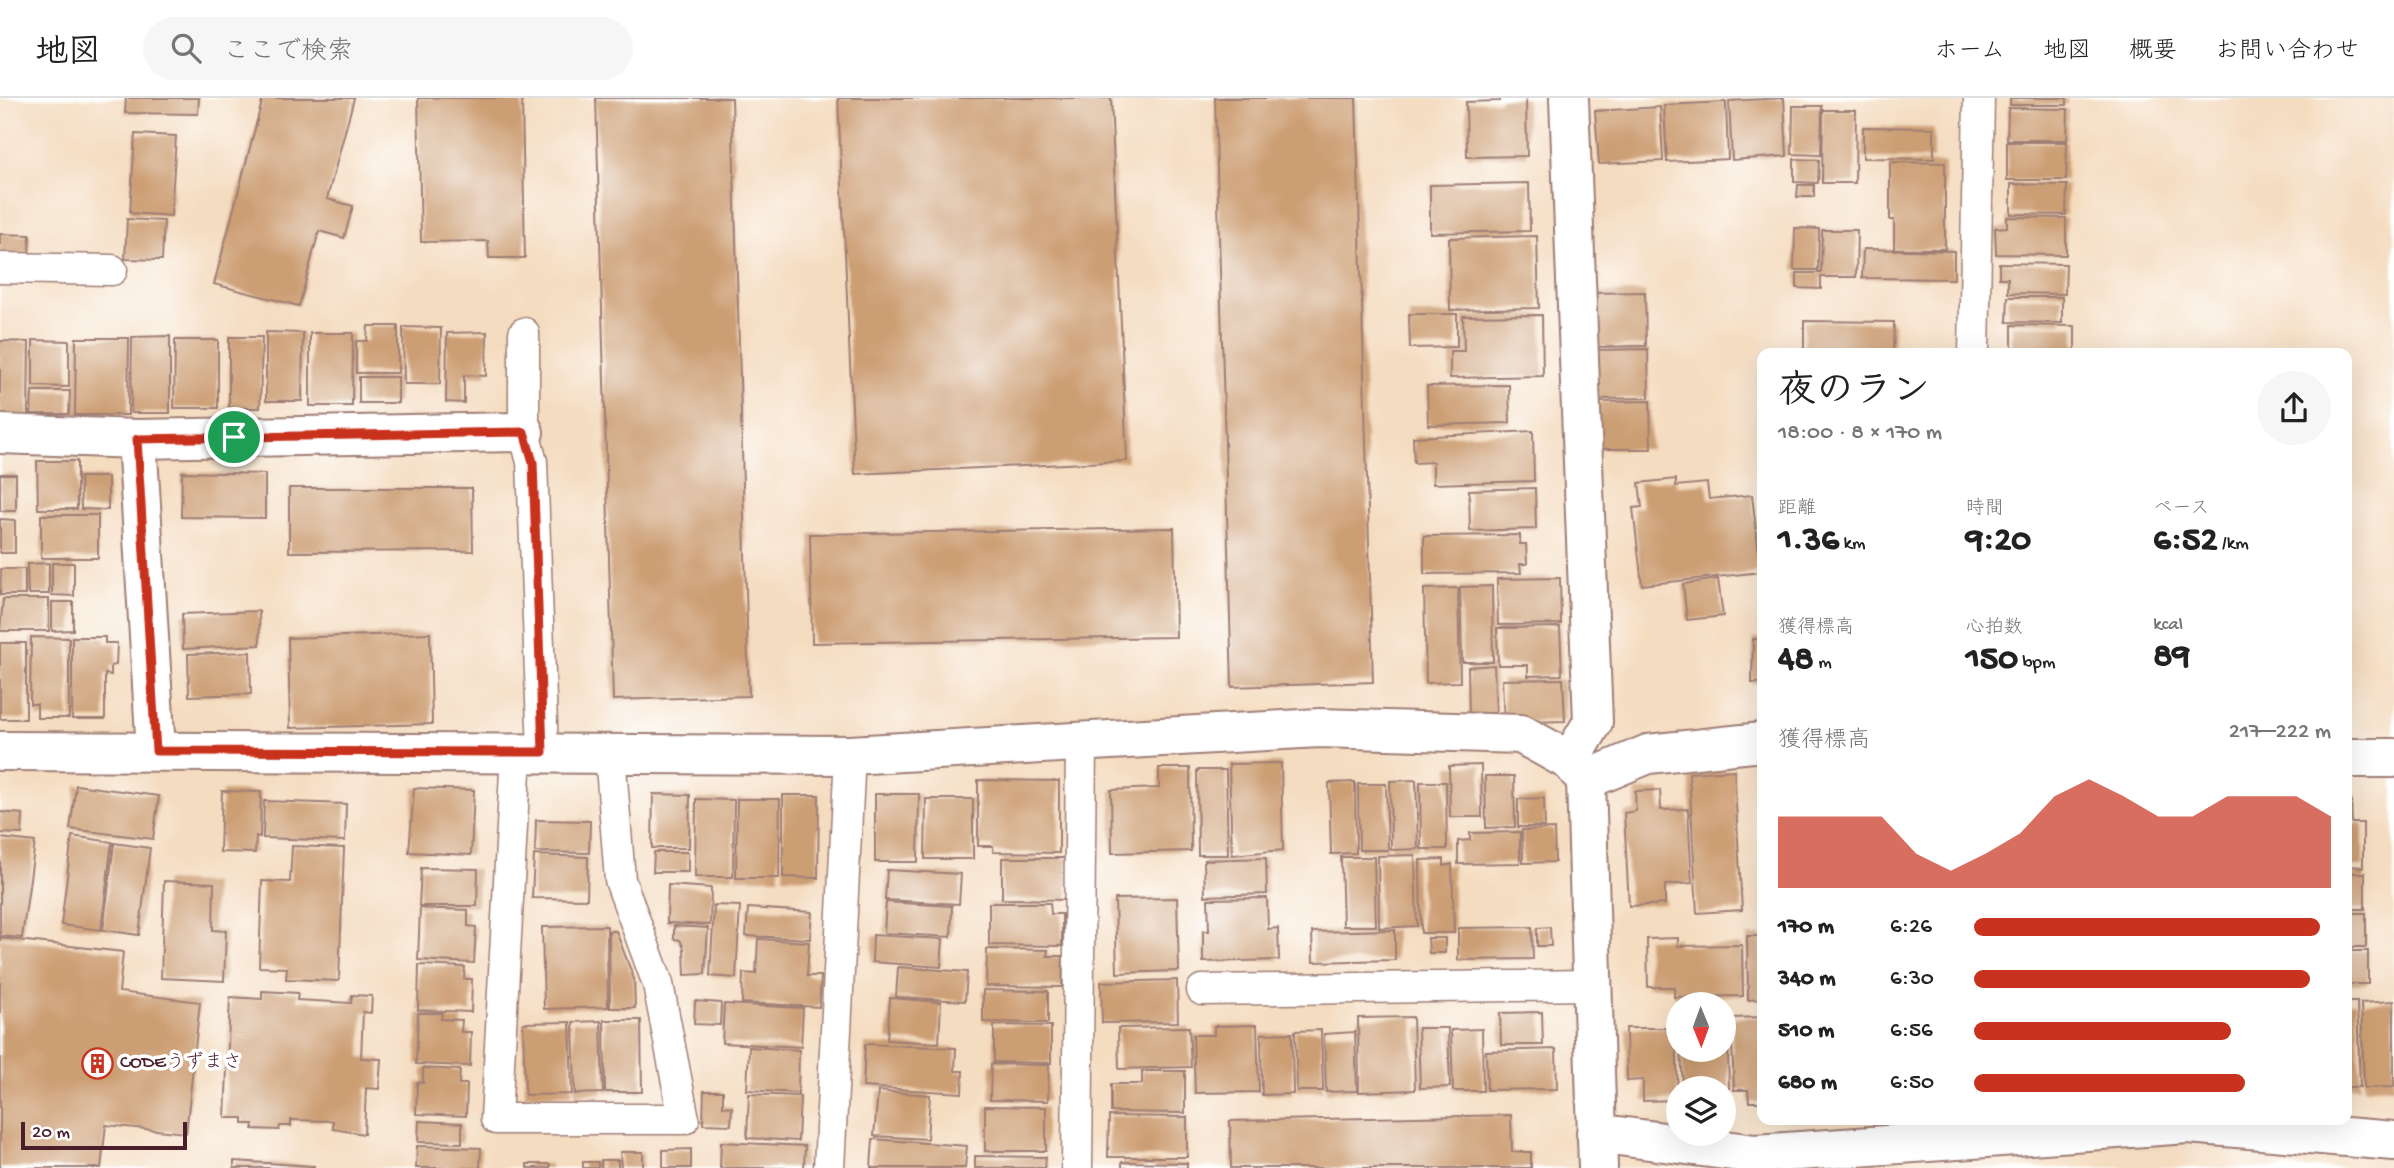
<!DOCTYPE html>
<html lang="ja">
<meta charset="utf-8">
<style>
:root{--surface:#fff;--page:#f6f6f6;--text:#222;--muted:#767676;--line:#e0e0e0;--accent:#c8321e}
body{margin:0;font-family:"Gochi Hand","Klee One",sans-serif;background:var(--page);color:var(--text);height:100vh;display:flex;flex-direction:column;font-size:26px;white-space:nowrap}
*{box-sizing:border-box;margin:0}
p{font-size:23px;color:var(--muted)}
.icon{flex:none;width:38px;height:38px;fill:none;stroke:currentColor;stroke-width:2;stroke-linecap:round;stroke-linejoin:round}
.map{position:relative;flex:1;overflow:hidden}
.sheet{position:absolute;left:1757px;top:250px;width:595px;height:777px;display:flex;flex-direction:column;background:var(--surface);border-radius:14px;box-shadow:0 7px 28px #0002}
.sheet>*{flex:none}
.needle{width:46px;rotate:179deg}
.tools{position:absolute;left:1666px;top:894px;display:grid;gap:14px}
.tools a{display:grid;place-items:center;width:70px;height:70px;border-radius:50%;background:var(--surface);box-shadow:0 7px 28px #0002;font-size:35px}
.scale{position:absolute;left:21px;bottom:18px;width:166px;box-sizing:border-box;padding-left:7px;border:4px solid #4a1f2b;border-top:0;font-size:19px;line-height:24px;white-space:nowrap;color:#4a1f2b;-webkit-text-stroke:5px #fff;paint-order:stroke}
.pin{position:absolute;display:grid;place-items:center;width:60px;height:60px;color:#fff;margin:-30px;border:4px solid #fff;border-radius:50%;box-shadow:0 2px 7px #0007}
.round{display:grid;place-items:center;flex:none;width:74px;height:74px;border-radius:37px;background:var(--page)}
.overview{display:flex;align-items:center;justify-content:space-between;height:119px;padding:0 21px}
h1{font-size:38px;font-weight:700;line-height:52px}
.figures{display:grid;grid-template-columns:repeat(3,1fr);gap:10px;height:119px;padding:7px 21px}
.figures div{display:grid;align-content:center}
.figures b{font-size:35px;font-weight:700}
.figures small{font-size:19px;font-weight:400}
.figures p{font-size:19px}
.chart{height:196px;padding:14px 21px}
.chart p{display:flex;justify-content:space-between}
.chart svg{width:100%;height:126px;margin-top:7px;fill:var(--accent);opacity:.7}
ul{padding:0 21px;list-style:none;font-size:23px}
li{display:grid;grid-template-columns:112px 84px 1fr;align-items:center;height:52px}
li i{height:18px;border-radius:9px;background:var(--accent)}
header{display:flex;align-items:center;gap:42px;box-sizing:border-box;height:98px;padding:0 35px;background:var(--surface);border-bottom:2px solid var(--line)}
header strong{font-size:33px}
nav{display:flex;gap:38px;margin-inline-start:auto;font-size:24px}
.search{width:490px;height:63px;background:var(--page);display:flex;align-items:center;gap:18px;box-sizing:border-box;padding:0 24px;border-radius:38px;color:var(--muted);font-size:26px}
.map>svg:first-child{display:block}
</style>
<header>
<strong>地図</strong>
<div class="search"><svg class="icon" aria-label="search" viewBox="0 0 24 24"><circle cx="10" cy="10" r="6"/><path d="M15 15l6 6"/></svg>ここで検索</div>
<nav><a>ホーム</a><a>地図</a><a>概要</a><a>お問い合わせ</a></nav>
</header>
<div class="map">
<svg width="2394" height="1070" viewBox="0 0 2394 1070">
<rect width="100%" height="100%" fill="#fff"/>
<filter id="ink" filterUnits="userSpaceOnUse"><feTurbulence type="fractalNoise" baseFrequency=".0143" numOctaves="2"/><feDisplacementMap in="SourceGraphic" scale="14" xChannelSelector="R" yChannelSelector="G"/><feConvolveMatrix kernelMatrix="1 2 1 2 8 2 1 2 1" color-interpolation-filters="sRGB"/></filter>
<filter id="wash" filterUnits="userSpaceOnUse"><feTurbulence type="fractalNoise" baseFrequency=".00686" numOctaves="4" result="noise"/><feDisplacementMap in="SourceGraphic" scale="28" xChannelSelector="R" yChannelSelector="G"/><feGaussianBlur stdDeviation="1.57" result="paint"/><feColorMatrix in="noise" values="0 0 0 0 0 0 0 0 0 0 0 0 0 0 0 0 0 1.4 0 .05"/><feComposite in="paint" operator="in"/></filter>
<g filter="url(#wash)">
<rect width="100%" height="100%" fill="#f4dcc0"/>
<g id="blocks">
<g fill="#cc9e73">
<path d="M126,0H199L198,16L125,15Z"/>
<path d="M263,0H354L327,101L353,108L344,140L319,133L299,208L214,186Z"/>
<path d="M418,0H522L525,160H489L488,143L421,144Z"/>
<path d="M596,0H732L749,598L613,602Z"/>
<path d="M838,0H1111L1127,363L855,376Z"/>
<path d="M1215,0H1356L1373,584L1232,589Z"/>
<path d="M1500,0H1526L1527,58L1467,59L1466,4L1500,3Z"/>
<path d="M1784,0L1787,58L1732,62L1729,3Z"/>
<rect x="2010" y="0" width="57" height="7"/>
<path d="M1726,4L1728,61L1667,64L1664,7Z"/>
<path d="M1793,8H1822L1821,57L1792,56Z"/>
<path d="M1660,9L1663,63L1599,66L1595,13Z"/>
<path d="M2008,10L2068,11L2067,42H2007Z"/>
<path d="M1823,12H1856L1855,85H1822Z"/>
<path d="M1863,29L1934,30V61L1863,60Z"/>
<path d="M135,36L176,38L171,118L130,115Z"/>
<path d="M2007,44H2067L2066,82H2007Z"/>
<path d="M1794,61L1819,62L1818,85L1794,84Z"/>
<path d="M1890,64L1945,65V151H1894V122H1890Z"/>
<path d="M1529,85L1530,133L1430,135V87Z"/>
<path d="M2011,86L2067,87L2066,117L2011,116Z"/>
<path d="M1798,87H1814V99H1797Z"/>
<path d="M2007,119L2066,120V157L1996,156L1995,130L2007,129Z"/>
<path d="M127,121L164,123L162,162L125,161Z"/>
<path d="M1795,130L1819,131L1818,172H1794Z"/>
<path d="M1822,132H1857L1856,179H1821V191L1797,190V175H1821Z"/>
<path d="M0,136L30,137L29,159H0Z"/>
<path d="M1537,138L1539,210L1450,212L1449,140Z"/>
<path d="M1863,151L1954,153V181L1862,180Z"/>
<path d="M1999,165L2066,166L2065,196L2008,195V180H1999Z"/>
<path d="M1645,194L1646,248L1598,249L1592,195Z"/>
<path d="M2008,199H2062V225L2007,224Z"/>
<path d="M1409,216H1457V249L1410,250Z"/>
<path d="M1542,217L1543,278L1450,280V253H1464L1463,218Z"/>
<path d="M1804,223L1894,224L1893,256H1804Z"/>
<path d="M2012,227L2075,228V255H2012Z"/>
<path d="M368,228H398V275H356V243H367Z"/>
<path d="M403,229L441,230L440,286H404Z"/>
<path d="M266,234L303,235L302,303H266Z"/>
<path d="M487,234L486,278L464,277V305L446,304L447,235Z"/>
<path d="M310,235H353L352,308H310Z"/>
<path d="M170,238V315H131L132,239Z"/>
<path d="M229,239H262L260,310H229Z"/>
<path d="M76,240H129L128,317H75Z"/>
<path d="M33,242L69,243V289L33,288Z"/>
<path d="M175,242H218V310H174Z"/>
<path d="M0,243L29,244L28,317H0Z"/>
<path d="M1648,251L1649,300L1598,301L1596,252Z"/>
<rect x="359" y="279" width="39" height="26"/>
<path d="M1509,287L1510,325L1428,327L1427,288Z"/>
<path d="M32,293H70L69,316H31Z"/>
<path d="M1650,303L1651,351H1598L1597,304Z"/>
<path d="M1533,333L1534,383L1433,386V364L1414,365L1413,339Z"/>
<path d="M37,363H77V411H38Z"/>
<path d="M182,374L265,376V420L181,419Z"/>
<rect x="0" y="376" width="16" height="37"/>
<path d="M80,379H108V412L81,411Z"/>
<path d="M1676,381V388L1707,385L1709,401L1752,397L1761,474L1642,487L1633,410L1642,409L1639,385Z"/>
<path d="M289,390H472L473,453L289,454Z"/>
<path d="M1535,390L1536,431L1470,433L1469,392Z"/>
<rect x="41" y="417" width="57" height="43"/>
<path d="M0,421L15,422V455H0Z"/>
<path d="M1174,430L1176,539L812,545L810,436Z"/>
<path d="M1520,437V446H1526L1527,466H1520L1521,475L1424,476V438Z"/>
<path d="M49,465V496H28L27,466Z"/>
<path d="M52,465H74V498L52,497Z"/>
<path d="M1,471H25V497H0Z"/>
<path d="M1560,480L1561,526L1498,527L1497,481Z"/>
<path d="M1718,481L1723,518L1687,522L1683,486Z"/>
<path d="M1492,488L1493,564H1462L1460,489Z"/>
<path d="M1458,490L1460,584L1426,585L1424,491Z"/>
<path d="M3,501H49V533H0Z"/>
<path d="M52,504H73V532L52,533Z"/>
<path d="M259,513L260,547L183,551L182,516Z"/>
<path d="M1560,529L1562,577L1528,578V567H1498L1497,530Z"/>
<path d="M430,535L432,626L290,630L288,540Z"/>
<path d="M31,539L69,540V620H37V606H30Z"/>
<path d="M72,539H105V545H117L116,567L111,568V577L105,576V621H72Z"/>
<path d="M1753,541H1762V585H1752Z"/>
<rect x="0" y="545" width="26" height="76"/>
<path d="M250,554L251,596L189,598L188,556Z"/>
<path d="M1494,567L1496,618L1469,619L1468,569Z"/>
<path d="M1563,581L1565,623L1504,625L1502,582Z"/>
<path d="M1281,665L1283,752L1232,757L1229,666Z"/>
<path d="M1481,667L1482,719H1450L1449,668Z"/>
<path d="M1159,670H1190L1191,753L1112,755L1111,692L1159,690Z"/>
<path d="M1197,672H1226L1228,757H1198Z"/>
<path d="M1734,672L1742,812L1697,815L1689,675Z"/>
<path d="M1485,678H1514L1515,729L1486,730Z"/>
<path d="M978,682L1059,683V755L993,754V748H978Z"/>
<path d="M1416,682L1418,751L1391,752L1390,683Z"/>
<path d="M1355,684L1356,755L1331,756L1329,685Z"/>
<path d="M1420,684H1446L1447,751H1421Z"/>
<path d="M1358,686H1386L1388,752H1359Z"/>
<path d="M76,687L159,698L153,741L70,731Z"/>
<path d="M414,690L474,692L471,757L409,754Z"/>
<path d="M1660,692L1661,712L1688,711L1692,785L1665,787V806L1629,808L1624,715L1636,713L1635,693Z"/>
<path d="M222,693L261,694L260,739L256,738L255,755L220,754Z"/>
<path d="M653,696L690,697L689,750H652Z"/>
<path d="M875,696H919L918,764H875Z"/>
<path d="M783,697H819L818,780L783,779Z"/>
<path d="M1544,700L1545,729H1518V701Z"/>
<path d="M696,701L734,702L733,779H695Z"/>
<path d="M737,701H780L779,780H736Z"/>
<path d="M926,701H973V761H925Z"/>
<path d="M2347,702H2351L2352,725H2363V769L2347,768Z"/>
<path d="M264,703L346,706L345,743L263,740Z"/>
<path d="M0,714L23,716L22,736L0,735Z"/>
<path d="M536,722L590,723L589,755L535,754Z"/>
<path d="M1554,731L1555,764L1523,765L1522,732Z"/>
<path d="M1520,734V765L1458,766V743L1470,742V735Z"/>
<path d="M72,738L112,744L101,832L61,827Z"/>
<path d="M0,740L35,744L22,840L0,838Z"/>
<path d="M114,745L150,750L139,837L103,832Z"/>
<path d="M292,748L344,750L339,883L286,881L287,870L259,869L262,783L290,784Z"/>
<path d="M654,754H688V774H653Z"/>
<path d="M534,757L588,759L587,801L532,800Z"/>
<path d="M1415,757L1417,828L1379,830L1378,758Z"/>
<path d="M1341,759H1374L1376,828H1343Z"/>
<path d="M1002,760H1068V802L1002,801Z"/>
<path d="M1266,760L1267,796L1205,798L1204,762Z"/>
<path d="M1444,761V768L1452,766L1454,835H1421L1420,762Z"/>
<path d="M421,770L478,771L477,808H419Z"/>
<path d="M887,772L961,776L959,806L885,802Z"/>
<rect x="2347" y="775" width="18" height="36"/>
<path d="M164,783L214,785L213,832L226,833L224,883L161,880Z"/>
<path d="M668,787L711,790L710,827L667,825Z"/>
<path d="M1177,800L1179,873L1117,875L1115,801Z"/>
<path d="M1267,800L1268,831L1278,830L1279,862L1203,864V833H1209L1208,801Z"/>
<path d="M886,804L952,808L951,839L884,835Z"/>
<path d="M989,805H1050L1051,816H1062V848L989,847Z"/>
<path d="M714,807L740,808L736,880L710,878Z"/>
<path d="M420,810L468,812V828L476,829L474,865L418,862Z"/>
<path d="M748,810L812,814L810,841L746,838Z"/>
<rect x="2347" y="815" width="19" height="34"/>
<path d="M607,828L608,909L544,911L542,829Z"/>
<path d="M674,828L708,830L705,876L685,877L684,850L680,842L674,841Z"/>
<path d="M1532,829L1533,861L1458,862V830Z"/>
<path d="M1550,829L1551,848H1537V830Z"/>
<path d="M1395,832V862L1313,864L1312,834Z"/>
<path d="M609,833H616L634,881L635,910H610Z"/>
<path d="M873,837L943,841L941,869L872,864Z"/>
<path d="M1747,838H1762V901L1748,902Z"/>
<path d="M0,840L123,854L119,894L200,904L186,1035L106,1027L101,1070H0Z"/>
<path d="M1428,840H1445V855H1429Z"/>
<path d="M1678,840V848L1742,847L1743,898L1674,899V889H1648L1647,841Z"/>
<path d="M758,841L809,844L807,878H821L819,909L742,905L743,875L756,876Z"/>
<path d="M987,851L1048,852L1047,858H1063L1062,889L986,888Z"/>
<rect x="2347" y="853" width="21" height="33"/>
<path d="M419,867L465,869L464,881H472L471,914L418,912Z"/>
<path d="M898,869L967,874L965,903L896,899Z"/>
<path d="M1177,882L1178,924L1102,925L1101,884Z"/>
<path d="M983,892L1048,893V925L983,924Z"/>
<path d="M262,893L298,895L297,902L351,905L352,897L372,898L371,915L363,914L361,960L381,961L379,991L366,990L364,1036L333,1031V1023L291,1022V1028H280L279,1032L253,1031V1026H243V1020H225L230,899L262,901Z"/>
<path d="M890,900L941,904L939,945L887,942Z"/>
<path d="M695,903L721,905L720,927L694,926Z"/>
<path d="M2394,903V989L2364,990L2361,905Z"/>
<path d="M2347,904H2357L2360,989H2347Z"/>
<path d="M724,906L803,910L801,949L722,945Z"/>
<path d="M1542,914L1543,947H1501L1500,915Z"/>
<path d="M418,915H442L441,921L462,922L461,934H471L470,968L416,966Z"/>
<path d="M1413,919L1415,992L1359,994L1358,920Z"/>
<path d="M1727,919L1729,991L1683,990L1681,952H1724V920Z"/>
<path d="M1762,919V1004H1749L1748,992H1734L1731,920Z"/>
<path d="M604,922H641L642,994H605Z"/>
<path d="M601,923L603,995L575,996L573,924Z"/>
<path d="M570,924L572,996L525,997L523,925Z"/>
<path d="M994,927L1051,928V965L994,964Z"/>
<path d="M1257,927L1259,994L1195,995L1193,937H1214V928Z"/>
<path d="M1189,929L1191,969L1119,971L1118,930Z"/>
<path d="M1418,930H1448L1450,989L1420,990Z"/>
<path d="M1626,930H1676L1678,1002L1643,1003V982L1627,983Z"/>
<path d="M1482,931L1483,993H1453L1451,932Z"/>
<path d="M1321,932L1323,993H1297L1295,933Z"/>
<path d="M1355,934L1357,993L1326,994L1324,936Z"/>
<path d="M1292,935L1293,996L1262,997L1261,936Z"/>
<path d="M865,946L956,950L955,973H963L962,995L863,989Z"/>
<path d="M749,949L799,952L798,995L747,992Z"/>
<path d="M1556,951L1557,991L1487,992L1486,953Z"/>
<path d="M991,966L1049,967L1048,1003L990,1002Z"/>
<path d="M423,970L460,972L459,986H467L466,1018L416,1016L417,984L423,985Z"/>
<path d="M1142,973H1185V1015L1111,1014V986H1142Z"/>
<path d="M704,993H723V1008L732,1009L731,1027L703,1026Z"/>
<path d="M878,993L930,997L927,1041L874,1038Z"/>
<path d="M749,996L800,998L798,1043L747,1040Z"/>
<path d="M985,1008L1046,1009V1053H985Z"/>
<path d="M1511,1017L1512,1054H1531V1070H1231L1230,1023Z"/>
<path d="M1109,1018L1187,1019V1059H1108Z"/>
<path d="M419,1023L462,1025V1045L418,1044Z"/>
<path d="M873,1041L967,1048L965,1070H871Z"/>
<path d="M721,1044L805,1048L804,1070H720Z"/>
<path d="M417,1048L481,1050L480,1070H416Z"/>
<path d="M691,1051V1070H663V1052Z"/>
<path d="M620,1054H643V1070H621Z"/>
<path d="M975,1058L1046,1059L1045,1070H975Z"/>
<rect x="601" y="1062" width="17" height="8"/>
<path d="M234,1063L314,1068V1070H234Z"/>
<rect x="583" y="1064" width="15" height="6"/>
<path d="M1122,1064L1187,1065V1070H1122Z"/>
<rect x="527" y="1066" width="23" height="4"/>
</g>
</g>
</g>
<g filter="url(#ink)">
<use href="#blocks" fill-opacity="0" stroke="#9f7e76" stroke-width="2"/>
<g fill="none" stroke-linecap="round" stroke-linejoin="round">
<defs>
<g id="service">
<path d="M0,170L112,172"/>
<path d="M524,235V334L532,364L543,654"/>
<path d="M1974,256L1979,0"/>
<path d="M516,655L496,1021H684L658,886L620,782L610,655"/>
<path d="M1202,892L1592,887"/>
<path d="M829,1070L850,657"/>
<path d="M1077,1070L1081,643"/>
</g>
<g id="minor">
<path d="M1569,0L1593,624L1570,663"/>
<path d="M0,336L137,341L524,334"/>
<path d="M137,341L156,653"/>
<path d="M0,653L850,657L1319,630L1521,636L1570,663L1586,682L1598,1070"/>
<path d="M2347,660H2394"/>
<path d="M1586,682L1648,656L1762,644"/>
<path d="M1596,1035L1755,1056L2188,1026L2394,1043"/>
</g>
</defs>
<use href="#service" stroke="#9f7e76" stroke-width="33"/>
<use href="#minor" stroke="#9f7e76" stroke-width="42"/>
<use href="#service" stroke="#fff" stroke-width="30"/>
<use href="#minor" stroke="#fff" stroke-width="38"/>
</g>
</g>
<g fill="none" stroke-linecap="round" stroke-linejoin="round" filter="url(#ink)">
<defs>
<path id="route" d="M524,334L533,364L543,654L156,653L137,341Z"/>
</defs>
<use href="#route" stroke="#fff" stroke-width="14"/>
<use href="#route" stroke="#c8321e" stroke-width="9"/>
</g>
<defs>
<symbol id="building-ring" viewBox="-11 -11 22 22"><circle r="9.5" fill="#fff" stroke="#c8321e" stroke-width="1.5"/><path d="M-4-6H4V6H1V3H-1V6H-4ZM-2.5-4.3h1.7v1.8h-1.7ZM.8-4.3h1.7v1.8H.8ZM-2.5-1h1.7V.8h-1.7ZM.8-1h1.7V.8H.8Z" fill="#c8321e"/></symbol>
</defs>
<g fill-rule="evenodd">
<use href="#building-ring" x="80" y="948" width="35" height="35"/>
</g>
<g text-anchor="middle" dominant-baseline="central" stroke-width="7" stroke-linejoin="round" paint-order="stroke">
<g font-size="19" fill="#4a1f2b" stroke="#fff" text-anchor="start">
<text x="120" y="965">CODEうずまさ</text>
</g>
</g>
</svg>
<div class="tools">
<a><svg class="needle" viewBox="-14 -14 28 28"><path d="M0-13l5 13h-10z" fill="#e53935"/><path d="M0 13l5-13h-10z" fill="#767676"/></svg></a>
<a><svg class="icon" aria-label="layers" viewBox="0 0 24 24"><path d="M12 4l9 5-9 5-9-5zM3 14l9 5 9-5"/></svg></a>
</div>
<div class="scale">20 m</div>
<div class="pin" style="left:234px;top:339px;background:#1e9e55"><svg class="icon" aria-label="arrive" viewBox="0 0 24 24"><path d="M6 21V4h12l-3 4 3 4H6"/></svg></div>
<section class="sheet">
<div class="overview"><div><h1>夜のラン</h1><p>18:00 · 8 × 170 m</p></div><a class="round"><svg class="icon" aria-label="share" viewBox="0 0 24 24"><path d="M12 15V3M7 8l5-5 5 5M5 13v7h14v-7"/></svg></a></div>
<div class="figures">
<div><p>距離</p><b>1.36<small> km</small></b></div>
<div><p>時間</p><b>9:20</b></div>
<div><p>ペース</p><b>6:52<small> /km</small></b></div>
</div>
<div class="figures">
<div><p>獲得標高</p><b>48<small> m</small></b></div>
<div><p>心拍数</p><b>150<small> bpm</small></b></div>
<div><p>kcal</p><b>89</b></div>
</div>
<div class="chart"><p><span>獲得標高</span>217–222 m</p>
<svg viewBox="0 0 160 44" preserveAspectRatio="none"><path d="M0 44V19L10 19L20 19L30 19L40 32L50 38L60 32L70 25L80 12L90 6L100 12L110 19L120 19L130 12L140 12L150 12L160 19V44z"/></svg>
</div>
<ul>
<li><b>170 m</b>6:26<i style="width:97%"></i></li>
<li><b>340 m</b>6:30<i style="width:94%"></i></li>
<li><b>510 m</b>6:56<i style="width:72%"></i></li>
<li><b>680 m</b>6:50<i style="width:76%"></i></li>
</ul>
</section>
</div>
